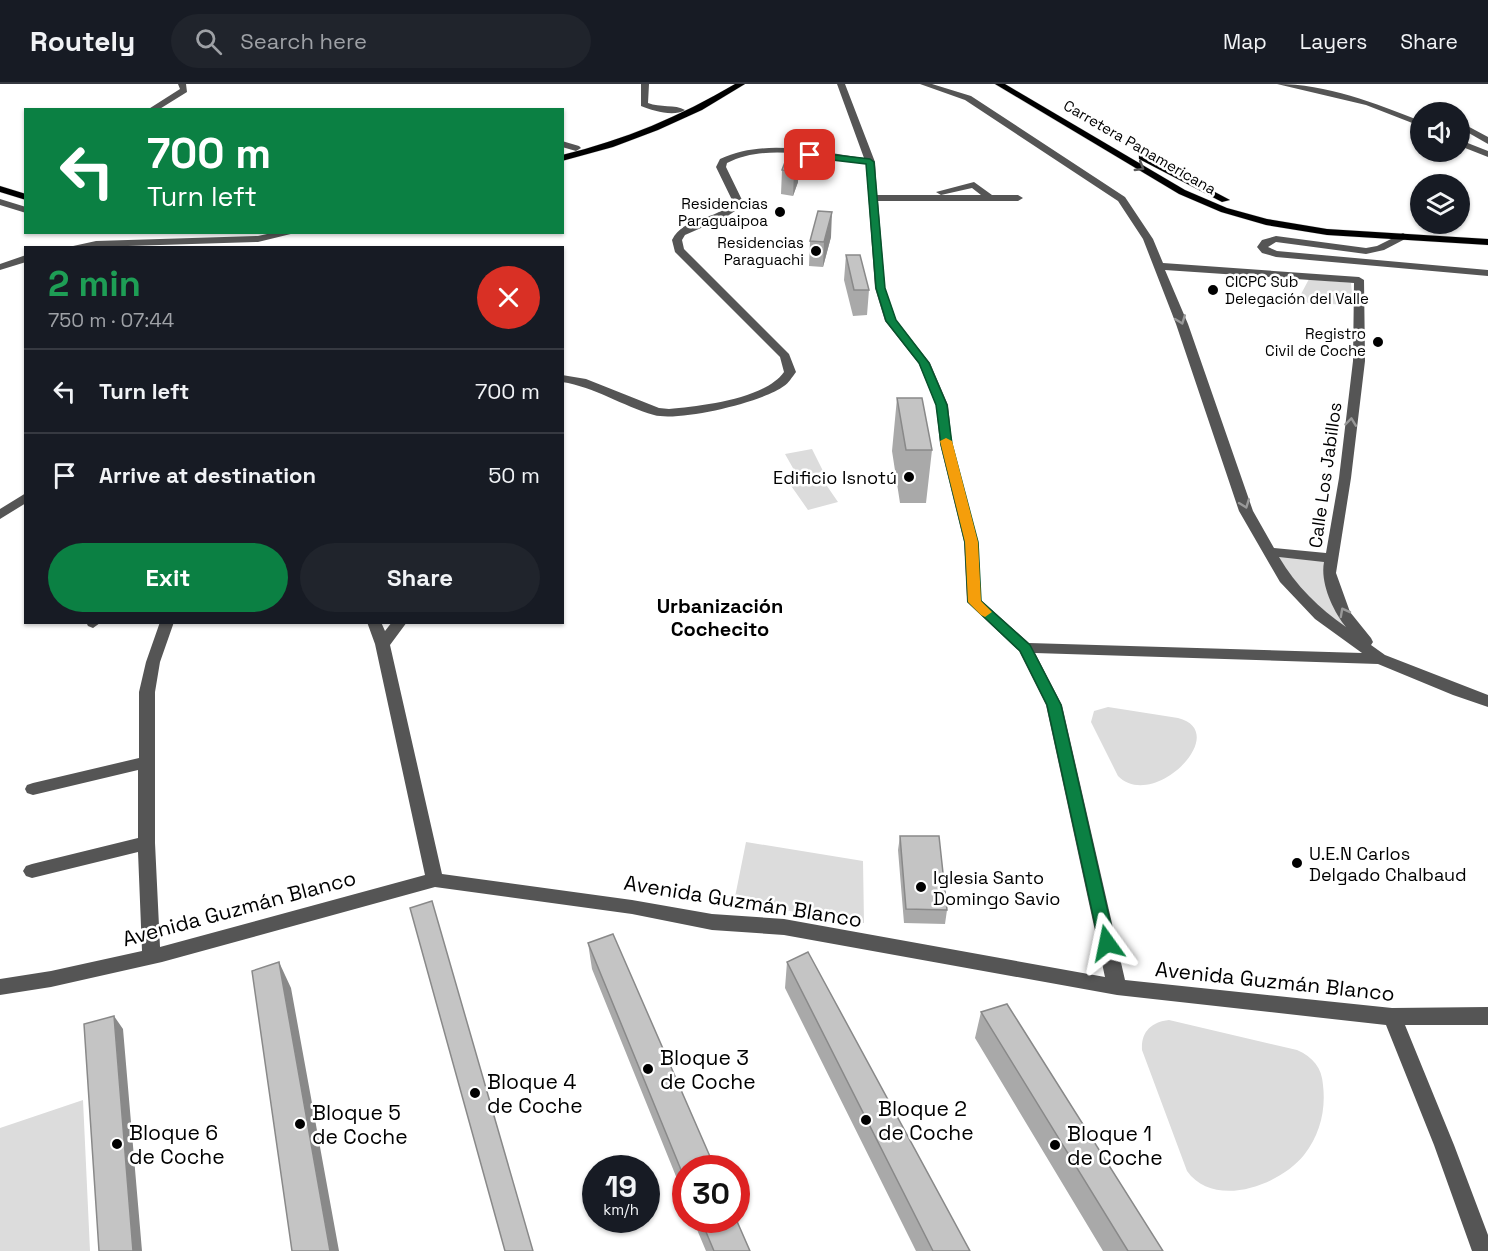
<!DOCTYPE html>
<html lang="en">
<head>
<meta charset="utf-8">
<style>
	:root { --surface:#171b24; --page:#20242c; --text:#f1f3f6; --muted:#9ea1a6; --line:#363941; --accent:#0b8043 }
	body { margin:0; font-family:"Space Grotesk",sans-serif; background:var(--page); color:var(--text); height:100vh; display:flex; flex-direction:column; font-size:22px; white-space:nowrap }
	* { box-sizing:border-box; margin:0 }
	p { font-size:20px; color:var(--muted) }
	.icon { flex:none; width:33px; height:33px; fill:none; stroke:currentColor; stroke-width:2; stroke-linecap:round; stroke-linejoin:round }
	.map { position:relative; flex:1; overflow:hidden }
	.panel { position:absolute; left:24px; top:162px; width:540px; height:378px; display:flex; flex-direction:column; background:var(--surface); border-radius:0px; box-shadow:0 2px 4px #0004 }
	.panel>* { flex:none }
	.banner { position:absolute; left:24px; top:24px; width:540px; height:126px; border-radius:0px; box-shadow:0 2px 4px #0004; background:#0b8043; color:#fff; overflow:hidden }
	.buttons { position:absolute; left:1410px; top:18px; display:grid; gap:12px }
	.buttons a { display:grid; place-items:center; width:60px; height:60px; border-radius:50%; background:var(--surface); box-shadow:0 2px 4px #0004; font-size:30px }
	.speed { position:absolute; left:582px; top:1071px; display:flex; gap:12px; font-size:30px; font-weight:700; text-align:center }
	.speed>* { display:grid; place-content:center; width:78px; height:78px; border-radius:50%; background:var(--surface); box-shadow:0 2px 4px #0004; line-height:1 }
	.speed small { font-size:15px; font-weight:400 }
	.speed .limit { border:9px solid #d22; background:#fff; color:#111 }
	.pin { position:absolute; display:grid; place-items:center; width:51px; height:51px; color:#fff; margin:-26px; border-radius:12px; box-shadow:0 3px 9px #0006 }
	.me { position:absolute; width:66px; margin:-33px; rotate:348deg; stroke-linejoin:round; filter:drop-shadow(0 0 4px #0008) }
	.turn { display:flex; align-items:center; gap:21px; height:126px; padding:0 24px; font-size:27px }
	.turn .icon { width:78px; height:78px; stroke-width:2.5 }
	.turn b { display:block; font-size:42px; line-height:51px }
	.round { display:grid; place-items:center; flex:none; width:63px; height:63px; border-radius:32px; background:var(--page) }
	.summary { display:flex; align-items:center; justify-content:space-between; height:102px; padding:0 24px }
	h1 { font-size:36px; font-weight:700; line-height:45px; color:#1e9e55 }
	.action { display:flex; gap:12px; margin-top:auto; padding:12px 24px }
	.action a { flex:1; height:69px; border-radius:36px; background:var(--accent); color:#fff; font-size:24px; font-weight:700; line-height:69px; text-align:center }
	.action a+a { background:var(--page); color:var(--text) }
	ul { padding:0; list-style:none }
	li { display:flex; align-items:center; gap:18px; height:84px; padding:0 24px; border-top:2px solid var(--line) }
	li div { flex:1 }
	li b { display:block; font-size:22px }
	li em { font-style:normal }
	header { display:flex; align-items:center; gap:36px; box-sizing:border-box; height:84px; padding:0 30px; background:var(--surface); border-bottom:2px solid var(--line) }
	header strong { font-size:28px }
	nav { display:flex; gap:33px; margin-inline-start:auto; font-size:21px }
	.search { width:420px; height:54px; background:var(--page); display:flex; align-items:center; gap:15px; box-sizing:border-box; padding:0 21px; border-radius:33px; color:var(--muted); font-size:22px }
	.map>svg:first-child { display:block }
	.green { fill:#dcdcdc }
	.lines { fill:none; stroke-linecap:round; stroke-linejoin:round }
	.major-casing { stroke:#dbdbdb; stroke-width:1 }
	.minor { fill:#555; fill-rule:evenodd }
	.major { fill:#000; fill-rule:evenodd }
	.wall { fill:#a9a9a9 }
	.shaded-wall { fill:#898989 }
	.building { fill:#c4c4c4; stroke:#898989; stroke-width:1.5 }
	.oneway { stroke:#595959 }
	.oneway2 { stroke:#999 }
	.route { fill:#0b8043; stroke:#07532c; stroke-width:1.5 }
	.slow { fill:#f59e0b }
	.poi-dot { fill:#000; stroke:#fff; stroke-width:2 }
	.labels { text-anchor:middle; dominant-baseline:central; stroke-width:5; stroke-linejoin:round; paint-order:stroke }
	.far-street-label { font-size:15px; fill:#000; stroke:#fff }
	.far-poi-label { font-size:15px; fill:#000; stroke:#fff; text-anchor:end }
	.street-label { font-size:18px; fill:#000; stroke:#fff }
	.poi-label { font-size:18px; fill:#000; stroke:#fff; text-anchor:start }
	.neighbourhood-label { font-size:20px; font-weight:bold; fill:#000; stroke:#fff }
	.near-street-label { font-size:21px; fill:#000; stroke:#fff }
	.near-poi-label { font-size:21px; fill:#000; stroke:#fff; text-anchor:start }
</style>
</head>
<body>
<header>
<strong>Routely</strong>
<div class="search"><svg class="icon" aria-label="search" viewBox="0 0 24 24"><circle cx="10" cy="10" r="6"/><path d="M15 15l6 6"/></svg>Search here</div>
<nav><a>Map</a><a>Layers</a><a>Share</a></nav>
</header>
<div class="map">
<svg width="1488" height="1167" viewBox="0 0 1488 1167">
	<rect width="100%" height="100%" fill="#fff"/>
	<path class="green" d="M 1309,195 L 1351,199 L 1353,221 L 1308,219 L 1300,212 Z
		M 812,365 L 823,387 L 818,389 L 838,418 L 808,426 L 787,396 L 798,393 L 785,370 Z
		M 1274,470 L 1328,475 L 1325,489 L 1374,569 L 1322,532 Z
		M 1108,623 L 1178,634 C 1233,648 1153,728 1118,692 L 1091,638 L 1094,627 Z
		M 746,758 L 863,777 L 864,839 L 734,818 Z
		M 1169,936 L 1297,966 C 1313,973 1322,984 1323,1001 C 1326,1026 1320,1051 1304,1071 C 1279,1102 1214,1125 1187,1087 L 1142,966 C 1141,948 1151,938 1169,936 Z
		M 83,1016 L 90,1167 L 0,1167 L 0,1044 Z"/>
	<g class="lines">
		<defs>
			<path id="major" d="M 735,0 L 745,0 L 702,26 L 658,46 L 613,63 L 562,77 L 562,71 C 624,56 681,32 735,0 Z
				M 995,0 L 1005,0 L 1185,106 L 1227,124 L 1267,135 L 1327,145 L 1488,155 L 1488,161 L 1327,151 L 1266,141 L 1221,128 L 1179,110 Z
				M 1139,71 L 1145,71 L 1230,116 L 1222,118 L 1139,75 Z
				M 0,102 L 26,110 L 26,116 L 0,108 Z"/>
		</defs>
		<use href="#major" class="major-casing"/>
		<path class="minor" d="M 178,0 L 186,0 L 187,8 L 158,26 L 147,26 L 180,5 Z
			M 641,0 L 649,0 L 648,19 C 660,24 675,20 685,26 C 674,33 653,27 641,22 Z
			M 837,0 L 845,0 L 875,78 L 877,111 L 981,111 L 972,104 L 941,111 L 936,108 L 974,98 L 992,111 L 1018,111 L 1023,114 L 1018,117 L 878,117 L 885,204 L 896,236 L 930,279 L 948,321 L 952,360 L 978,458 L 981,516 L 1029,559 L 1362,569 L 1315,535 L 1280,498 L 1239,427 L 1176,240 L 1143,155 L 1118,117 L 965,16 L 920,0 L 932,0 L 971,12 L 1125,113 L 1153,155 L 1163,179 L 1359,193 L 1364,196 L 1365,277 L 1351,394 L 1336,489 L 1350,528 L 1371,554 L 1373,558 L 1371,561 L 1385,571 L 1488,611 L 1488,623 L 1453,611 L 1378,580 L 1035,569 L 1062,621 L 1125,896 L 1392,924 L 1488,923 L 1488,941 L 1405,941 L 1454,1061 L 1488,1151 L 1488,1167 L 1472,1167 L 1434,1061 L 1386,941 L 1117,911 L 784,851 L 712,846 L 632,830 L 435,803 L 162,878 L 51,903 L 0,911 L 0,895 L 51,887 L 142,867 L 138,768 L 32,794 L 26,792 L 23,787 L 26,782 L 32,780 L 138,754 L 138,686 L 33,711 L 27,709 L 25,705 L 27,701 L 33,699 L 139,674 L 139,608 L 146,578 L 160,538 L 174,538 L 160,578 L 155,608 L 155,759 L 160,863 L 425,791 L 375,560 L 367,538 L 381,538 L 385,547 L 392,538 L 407,538 L 390,561 L 442,790 L 632,816 L 712,830 L 784,835 L 1105,893 L 1046,621 L 1019,567 L 967,518 L 964,458 L 940,360 L 936,321 L 919,280 L 885,237 L 875,204 L 866,80 C 822,74 769,58 727,79 L 726,83 L 743,118 L 735,127 L 726,133 L 685,151 L 682,156 L 684,165 L 789,270 L 796,288 C 792,293 789,299 784,302 C 763,318 679,338 654,331 C 622,322 595,303 562,298 L 562,291 L 586,295 L 659,324 L 669,325 C 701,322 765,315 784,288 L 780,273 L 675,168 L 672,156 C 684,132 716,137 733,118 L 716,83 L 720,75 C 765,54 817,68 864,74 ZM 1165,186 L 1354,199 L 1353,277 L 1339,394 L 1326,469 L 1274,464 L 1253,427 L 1188,240 ZM 1279,473 L 1324,478 C 1320,499 1333,527 1346,543 C 1319,524 1296,502 1279,473 Z
			M 1277,0 C 1326,0 1376,19 1420,37 L 1420,42 L 1366,21 Z
			M 1460,38 L 1488,53 L 1488,60 L 1460,44 Z
			M 1460,56 L 1488,67 L 1488,73 L 1460,62 Z
			M 562,57 L 579,62 L 581,64 L 576,67 L 562,63 Z
			M 0,115 L 26,123 L 26,129 L 0,121 Z
			M 276,148 L 299,148 L 258,158 L 64,164 L 96,157 L 258,152 Z
			M 1403,149 L 1408,152 L 1407,154 L 1384,166 L 1366,170 L 1276,158 L 1268,163 L 1277,167 L 1488,186 L 1488,192 L 1276,173 L 1262,169 L 1257,163 L 1262,156 L 1276,152 L 1366,164 L 1377,162 Z
			M 26,171 L 26,178 L 0,186 L 0,180 Z
			M 26,409 L 26,419 L 0,435 L 0,425 Z
			M 86,538 L 100,538 L 100,539 L 93,544 L 88,542 Z"/>
		<use href="#major" class="major"/>
	</g>
	<path class="wall" d="M 787,73 L 798,98 L 793,112 L 781,110 L 782,86 Z
		M 831,153 L 823,183 L 809,182 L 810,157 Z
		M 846,171 L 869,206 L 867,231 L 853,232 L 844,196 Z
		M 897,314 L 932,366 L 926,419 L 900,419 L 892,367 Z
		M 900,752 L 947,826 L 945,840 L 904,839 L 898,766 Z
		M 588,859 L 686,1084 L 686,1117 L 592,885 Z
		M 787,878 L 970,1167 L 916,1167 L 785,904 Z
		M 981,928 L 1163,1167 L 1103,1167 L 975,954 Z
		M 693,1136 L 736,1136 L 750,1167 L 706,1167 Z"/>
	<path class="shaded-wall" d="M 799,74 L 798,98 L 793,112 L 794,88 Z
		M 832,128 L 831,153 L 823,183 L 824,158 Z
		M 279,878 L 291,904 L 339,1167 L 330,1167 Z
		M 114,932 L 123,945 L 142,1167 L 133,1167 Z"/>
	<path class="building" d="M 787,73 L 799,74 L 794,88 L 782,86 Z
		M 818,127 L 832,128 L 824,158 L 810,157 Z
		M 846,171 L 860,171 L 869,206 L 854,206 Z
		M 897,314 L 922,314 L 932,366 L 906,366 Z
		M 900,752 L 939,752 L 947,826 L 906,825 Z
		M 432,817 L 533,1167 L 505,1167 L 410,824 Z
		M 613,850 L 715,1084 L 686,1084 L 686,1098 L 588,859 Z
		M 808,868 L 970,1167 L 933,1167 L 787,878 Z
		M 279,878 L 330,1167 L 292,1167 L 252,887 Z
		M 1007,920 L 1163,1167 L 1128,1167 L 981,928 Z
		M 114,932 L 133,1167 L 99,1167 L 84,940 Z
		M 736,1135 L 750,1167 L 714,1167 L 701,1136 Z"/>
	<defs><path id="oneway-chevron" d="M-2-3.5L2.5 0L-2 3.5" fill="none" stroke-width="1.6" stroke-linecap="round" stroke-linejoin="round" transform="scale(1.5)"/></defs>
	<use class="oneway" href="#oneway-chevron" transform="translate(1140 83) rotate(31)"/>
	<g class="oneway2">
		<use href="#oneway-chevron" transform="translate(1181 236) rotate(69)"/>
		<use href="#oneway-chevron" transform="translate(1351 338) rotate(-83)"/>
		<use href="#oneway-chevron" transform="translate(1245 420) rotate(69)"/>
		<use href="#oneway-chevron" transform="translate(1344 528) rotate(-118)"/>
	</g>
	<path class="route" d="M 810,68 L 870,75 L 874,78 L 885,204 L 896,236 L 929,279 L 947,321 L 952,360 L 978,458 L 981,517 L 1030,561 L 1061,621 L 1115,859 L 1113,864 L 1107,866 L 1101,864 L 1099,859 L 1047,621 L 1020,567 L 968,518 L 965,458 L 941,360 L 936,321 L 919,279 L 886,237 L 876,204 L 866,80 L 807,73 L 806,71 Z"/>
	<path class="slow" d="M 946,354 L 952,357 L 978,458 L 981,517 L 992,528 L 985,533 L 981,531 L 968,518 L 965,458 L 940,357 Z"/>
	<g class="poi-dot">
		<circle cx="780" cy="128" r="6"/>
		<circle cx="816" cy="167" r="6"/>
		<circle cx="1213" cy="206" r="6"/>
		<circle cx="1378" cy="258" r="6"/>
		<circle cx="909" cy="393" r="6"/>
		<circle cx="1297" cy="779" r="6"/>
		<circle cx="921" cy="803" r="6"/>
		<circle cx="648" cy="985" r="6"/>
		<circle cx="475" cy="1009" r="6"/>
		<circle cx="866" cy="1036" r="6"/>
		<circle cx="300" cy="1040" r="6"/>
		<circle cx="117" cy="1060" r="6"/>
		<circle cx="1055" cy="1061" r="6"/>
	</g>
	<g class="labels">
		<g class="far-street-label">
			<text transform="translate(1140 63) rotate(30)">Carretera Panamericana</text>
		</g>
		<g class="far-poi-label">
			<text x="768" y="119">Residencias<tspan x="768" dy="17">Paraguaipoa</tspan></text>
			<text x="804" y="158">Residencias<tspan x="804" dy="17">Paraguachi</tspan></text>
			<text x="1225" y="197" text-anchor="start">CICPC Sub<tspan x="1225" dy="17">Delegación del Valle</tspan></text>
			<text x="1366" y="249">Registro<tspan x="1366" dy="17">Civil de Coche</tspan></text>
		</g>
		<g class="street-label">
			<text transform="translate(1325 391) rotate(-82)">Calle Los Jabillos</text>
		</g>
		<g class="poi-label">
			<text x="897" y="393" text-anchor="end">Edificio Isnotú</text>
			<text x="1309" y="769">U.E.N Carlos<tspan x="1309" dy="21">Delgado Chalbaud</tspan></text>
			<text x="933" y="793">Iglesia Santo<tspan x="933" dy="21">Domingo Savio</tspan></text>
		</g>
		<g class="neighbourhood-label">
			<text x="720" y="522">Urbanización<tspan x="720" dy="23">Cochecito</tspan></text>
		</g>
		<g class="near-street-label">
			<text transform="translate(743 817) rotate(9)">Avenida Guzmán Blanco</text>
			<text transform="translate(239 824) rotate(-15)">Avenida Guzmán Blanco</text>
			<text transform="translate(1275 897) rotate(6)">Avenida Guzmán Blanco</text>
		</g>
		<g class="near-poi-label">
			<text x="660" y="973">Bloque 3<tspan x="660" dy="24">de Coche</tspan></text>
			<text x="487" y="997">Bloque 4<tspan x="487" dy="24">de Coche</tspan></text>
			<text x="878" y="1024">Bloque 2<tspan x="878" dy="24">de Coche</tspan></text>
			<text x="312" y="1028">Bloque 5<tspan x="312" dy="24">de Coche</tspan></text>
			<text x="129" y="1048">Bloque 6<tspan x="129" dy="24">de Coche</tspan></text>
			<text x="1067" y="1049">Bloque 1<tspan x="1067" dy="24">de Coche</tspan></text>
		</g>
	</g>
</svg>
<div class="buttons">
<a><svg class="icon" aria-label="sound" viewBox="0 0 24 24"><path d="M4 9h4l5-4v14l-5-4H4zM17 9q2 3 0 6"/></svg></a>
<a><svg class="icon" aria-label="layers" viewBox="0 0 24 24"><path d="M12 4l9 5-9 5-9-5zM3 14l9 5 9-5"/></svg></a>
</div>
<div class="speed"><div>19<small>km/h</small></div><div class="limit">30</div></div>
<div class="pin" style="left:810px;top:71px;background:#d93025"><svg class="icon" aria-label="arrive" viewBox="0 0 24 24"><path d="M6 21V4h12l-3 4 3 4H6"/></svg></div>
<svg class="me" style="left:1107px;top:859px" viewBox="-20 -20 40 40"><path d="M0-17L14 15 0 8-14 15z" fill="#0b8043" stroke="#fff" stroke-width="4"/></svg>
<div class="banner">
<div class="turn"><svg class="icon" aria-label="left" viewBox="0 0 24 24"><path d="M17 20v-9H6M10 6l-5 5 5 5"/></svg><div><b>700 m</b>Turn left</div></div>
</div>
<section class="panel">
<div class="summary"><div><h1>2 min</h1><p>750 m · 07:44</p></div><a class="round" style="background:#d93025;color:#fff"><svg class="icon" aria-label="close" viewBox="0 0 24 24"><path d="M6 6l12 12M18 6L6 18"/></svg></a></div>
<ul>
<li><svg class="icon" aria-label="left" viewBox="0 0 24 24"><path d="M17 20v-9H6M10 6l-5 5 5 5"/></svg><div><b>Turn left</b></div><em>700 m</em></li>
<li><svg class="icon" aria-label="arrive" viewBox="0 0 24 24"><path d="M6 21V4h12l-3 4 3 4H6"/></svg><div><b>Arrive at destination</b></div><em>50 m</em></li>
</ul>
<div class="action"><a>Exit</a><a>Share</a></div>
</section>
</div>
</body>
</html>
